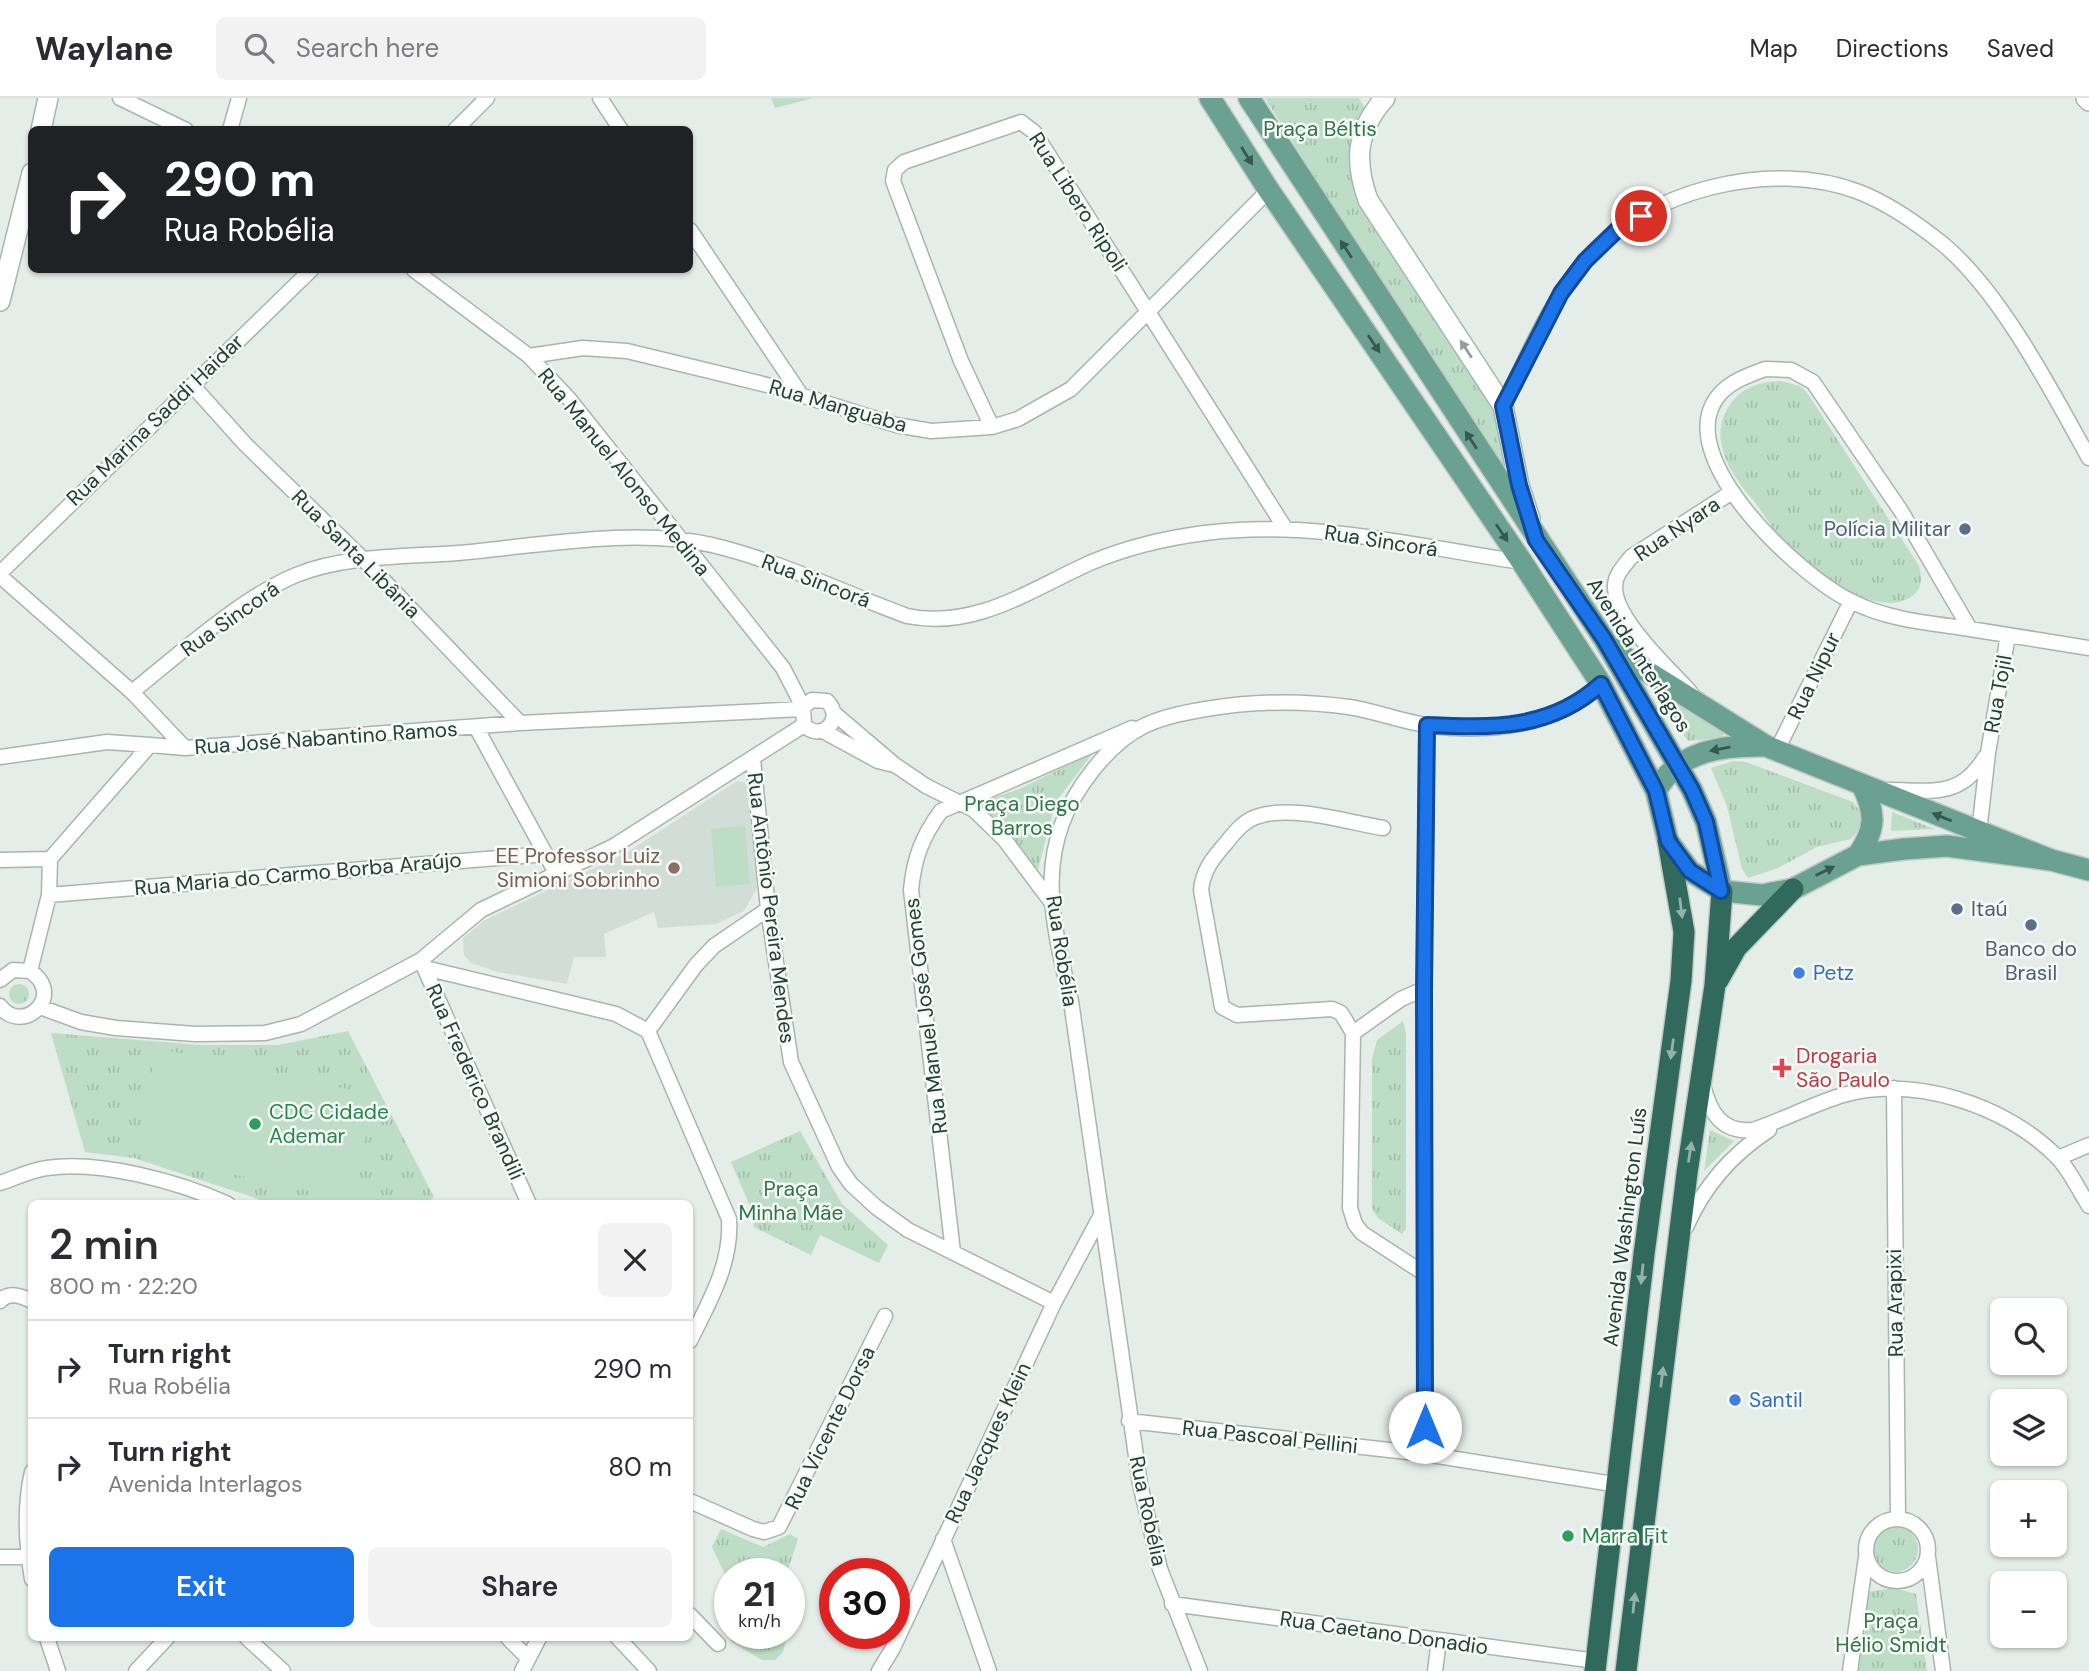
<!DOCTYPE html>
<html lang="en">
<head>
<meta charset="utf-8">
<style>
	:root { --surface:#fff; --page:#f2f2f3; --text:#2b2b33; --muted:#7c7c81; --line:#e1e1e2; --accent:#1a73e8 }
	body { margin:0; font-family:"DM Sans",sans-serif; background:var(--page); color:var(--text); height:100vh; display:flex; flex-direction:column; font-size:26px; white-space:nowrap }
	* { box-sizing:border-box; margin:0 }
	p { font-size:23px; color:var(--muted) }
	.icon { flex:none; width:38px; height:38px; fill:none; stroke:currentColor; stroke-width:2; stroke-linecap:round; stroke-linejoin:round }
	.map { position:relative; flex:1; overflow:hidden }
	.panel { position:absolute; left:28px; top:1102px; width:665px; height:441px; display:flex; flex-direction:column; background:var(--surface); border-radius:10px; box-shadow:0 2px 5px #0004 }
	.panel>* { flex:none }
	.top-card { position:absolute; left:28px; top:28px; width:665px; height:147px; border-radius:10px; box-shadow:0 2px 5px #0004; background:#202124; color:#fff; overflow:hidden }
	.buttons { position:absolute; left:1990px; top:1200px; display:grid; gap:14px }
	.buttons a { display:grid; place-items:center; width:77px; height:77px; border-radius:10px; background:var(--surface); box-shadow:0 2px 5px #0004; font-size:35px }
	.speed { position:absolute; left:714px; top:1460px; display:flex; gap:14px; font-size:35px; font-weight:700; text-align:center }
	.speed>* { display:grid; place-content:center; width:91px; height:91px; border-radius:50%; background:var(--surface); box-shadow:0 2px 5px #0004; line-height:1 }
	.speed small { font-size:18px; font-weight:400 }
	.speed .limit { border:10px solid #d22; background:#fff; color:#111 }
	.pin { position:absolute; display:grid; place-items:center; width:60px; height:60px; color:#fff; margin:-30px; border:4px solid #fff; border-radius:50%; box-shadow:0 2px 7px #0007 }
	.me { position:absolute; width:77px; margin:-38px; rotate:0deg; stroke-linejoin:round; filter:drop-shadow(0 0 5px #0008) }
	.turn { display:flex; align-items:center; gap:24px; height:147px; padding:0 21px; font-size:32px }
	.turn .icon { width:91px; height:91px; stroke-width:2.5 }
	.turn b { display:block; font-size:49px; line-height:60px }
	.round { display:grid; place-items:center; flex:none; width:74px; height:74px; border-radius:10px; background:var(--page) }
	.headline { display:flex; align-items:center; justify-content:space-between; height:119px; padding:0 21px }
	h1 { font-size:42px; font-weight:600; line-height:52px }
	.primary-button { display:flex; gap:14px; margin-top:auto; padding:14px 21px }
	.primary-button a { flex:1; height:80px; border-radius:10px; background:var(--accent); color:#fff; font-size:28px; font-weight:600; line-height:80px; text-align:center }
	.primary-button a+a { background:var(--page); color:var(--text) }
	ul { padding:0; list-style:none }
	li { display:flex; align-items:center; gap:21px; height:98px; padding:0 21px; border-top:2px solid var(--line) }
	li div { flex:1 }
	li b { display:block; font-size:26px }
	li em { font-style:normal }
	header { display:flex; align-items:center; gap:42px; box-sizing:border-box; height:98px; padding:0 35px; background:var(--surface); border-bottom:2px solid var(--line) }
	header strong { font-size:33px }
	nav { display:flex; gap:38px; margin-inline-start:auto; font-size:24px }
	.search { width:490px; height:63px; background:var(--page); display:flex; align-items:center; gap:18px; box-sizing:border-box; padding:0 24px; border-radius:10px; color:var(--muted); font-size:26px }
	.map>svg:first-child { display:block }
	.built { fill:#d3ddd8 }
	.grass { fill:url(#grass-tufts) }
	.garden { fill:#beddc6 }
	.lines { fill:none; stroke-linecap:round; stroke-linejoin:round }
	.street-casing { stroke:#a7b5b0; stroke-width:17 }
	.secondary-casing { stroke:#a3b9b0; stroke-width:22 }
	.primary-casing { stroke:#c2c9c7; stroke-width:24 }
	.highway-casing { stroke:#c2c9c7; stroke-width:24 }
	.street { stroke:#fff; stroke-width:14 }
	.secondary { stroke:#fff; stroke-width:19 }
	.primary { stroke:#6ba191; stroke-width:21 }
	.highway { stroke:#316a5c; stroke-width:21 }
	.oneway { fill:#36584e }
	.oneway2 { fill:#929f9b }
	.oneway3 { fill:#93b2aa }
	.route-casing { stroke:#114b97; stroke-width:18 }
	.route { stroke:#1a73e8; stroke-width:12 }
	.service-dot { fill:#5c6f8a; stroke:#f5faf7; stroke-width:2.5 }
	.education-dot { fill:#8d6e63; stroke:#f5faf7; stroke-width:2.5 }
	.shop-dot { fill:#3f7fe0; stroke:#f5faf7; stroke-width:2.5 }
	.health-dot { fill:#e0444e; stroke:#f5faf7; stroke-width:2.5 }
	.leisure-dot { fill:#2e9e5b; stroke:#f5faf7; stroke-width:2.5 }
	.labels { text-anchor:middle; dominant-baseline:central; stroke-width:5; stroke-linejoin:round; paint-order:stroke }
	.park-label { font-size:21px; fill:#307447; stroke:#f5faf7 }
	.street-label { font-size:21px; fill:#243f37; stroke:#f5faf7 }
	.service-label { font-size:21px; fill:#4e5e75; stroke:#f5faf7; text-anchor:end }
	.education-label { font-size:21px; fill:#785e54; stroke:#f5faf7; text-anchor:end }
	.shop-label { font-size:21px; fill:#366cbe; stroke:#f5faf7; text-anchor:start }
	.health-label { font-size:21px; fill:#be3a42; stroke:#f5faf7; text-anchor:start }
	.leisure-label { font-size:21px; fill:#27864d; stroke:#f5faf7; text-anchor:start }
</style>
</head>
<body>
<header>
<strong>Waylane</strong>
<div class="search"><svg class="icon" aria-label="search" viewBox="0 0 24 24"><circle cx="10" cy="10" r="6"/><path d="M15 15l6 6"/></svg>Search here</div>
<nav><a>Map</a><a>Directions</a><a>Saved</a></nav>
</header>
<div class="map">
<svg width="2089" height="1573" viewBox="0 0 2089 1573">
	<defs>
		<pattern id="grass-tufts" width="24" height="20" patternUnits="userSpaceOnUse" patternTransform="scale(1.75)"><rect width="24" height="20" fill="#beddc6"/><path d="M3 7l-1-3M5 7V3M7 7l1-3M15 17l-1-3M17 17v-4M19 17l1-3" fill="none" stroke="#a3bfab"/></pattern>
	</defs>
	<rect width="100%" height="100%" fill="#e5ede9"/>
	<path class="built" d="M 737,683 L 746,685 L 751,700 L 757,790 L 744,813 L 716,826 L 658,830 L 654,814 L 604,836 L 606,859 L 574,859 L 567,886 L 498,874 L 471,865 L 464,857 L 463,840 L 485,822 L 626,755 Z"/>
	<path class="grass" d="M 771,0 L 813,0 L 775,10 Z
		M 1265,0 L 1359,0 L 1366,12 L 1350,40 L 1356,98 L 1497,310 L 1520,407 Z
		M 1781,283 L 1800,288 L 1808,296 L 1919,468 C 1923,484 1922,495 1905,502 C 1868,518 1801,464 1778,437 C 1769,426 1762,413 1753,402 C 1732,378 1709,344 1727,311 C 1739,291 1758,283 1781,283 Z
		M 1655,594 L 1661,594 L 1724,633 L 1723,640 L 1688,643 Z
		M 1093,655 L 1055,705 L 1038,772 L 972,706 L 1017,692 Z
		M 1734,663 L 1746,664 L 1853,704 L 1862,716 L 1858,733 L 1851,741 L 1817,749 L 1778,770 L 1748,780 L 1742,771 L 1727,708 L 1711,670 Z
		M 1892,714 L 1935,731 L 1891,733 Z
		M9 896a10 10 0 1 1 20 0a10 10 0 1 1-20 0Z
		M 1403,923 L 1406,936 L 1406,1131 L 1402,1136 L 1378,1120 L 1372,1110 L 1372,961 L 1377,942 Z
		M 348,933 L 434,1099 L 426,1106 L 273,1106 L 134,1060 L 85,1054 L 51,935 L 201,947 L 278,947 Z
		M 1710,1032 L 1734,1043 L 1704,1073 Z
		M 800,1033 L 842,1106 L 888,1147 L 879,1165 L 820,1137 L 811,1157 L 754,1129 L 752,1113 L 731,1064 Z
		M1872 1451a23 23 0 1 1 46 0a23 23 0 1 1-46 0Z
		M 721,1431 L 763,1449 L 790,1436 L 798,1441 L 787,1475 L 730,1475 L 730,1487 L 712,1449 Z
		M 1894,1490 L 1916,1496 L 1927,1573 L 1857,1573 L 1866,1494 Z
		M 737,1535 L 788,1535 L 783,1554 L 775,1562 L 762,1562 L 730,1543 Z"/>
	<path class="garden" d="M 745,727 L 750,786 L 716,789 L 711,731 Z
		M 157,950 L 375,997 L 352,1102 L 134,1055 Z"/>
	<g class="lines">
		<defs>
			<path id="street" d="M 120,0 L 186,32
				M 600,0 L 621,32
				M 230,32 L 239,0
				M 455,32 L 487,0
				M 690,132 L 801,297
				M 414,172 L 529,258 L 570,302 L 783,570 L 803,609 L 804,627 C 822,645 845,621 827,603 L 812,602 L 803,609
				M 529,258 L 583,250 L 627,253 L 775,289 L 896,327 L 931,333 L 992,329 L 1018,321 L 1071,291 L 1269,92
				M 1765,271 L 1791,272 L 1813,284 L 1901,413 L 1970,531 C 1930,525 1887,522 1851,503 C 1801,479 1668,358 1719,297 C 1731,283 1749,277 1765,271 Z
				M 192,287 L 245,346 L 365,463 L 520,625
				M 1503,308 C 1527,259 1548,208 1583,165 C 1644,92 1771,60 1859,94 C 1890,106 1918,126 1944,147 C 2002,196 2052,294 2089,360
				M 992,329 L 961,263 L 893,83 L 895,72 L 904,64 L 1021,24 L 1034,34 L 1285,430
				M 0,475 L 311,172
				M 0,478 L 132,594 L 185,650
				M 1970,531 L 2089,550
				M 132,594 C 179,556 241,500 296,477 C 345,457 406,459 458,455 C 537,448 634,429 712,447 C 779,463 842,494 907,518 C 976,532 1031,491 1092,464 C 1128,449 1166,440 1205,435 C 1312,421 1417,449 1522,464
				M 1691,595 C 1669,570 1614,521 1615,488 C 1615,477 1624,468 1631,459 L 1732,394
				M 835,616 L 895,667 L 926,688 L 974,712 L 1004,741 L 1052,805
				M 476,629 L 557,777
				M 823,633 L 878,663 L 894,667
				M 1777,652 L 1851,503
				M 0,659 L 107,644 L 150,647
				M 753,661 L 768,811 L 791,964 L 839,1069 L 851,1086 L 876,1109 L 908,1132 L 1054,1205
				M 1883,692 C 1928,691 1959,703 1985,659
				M 1979,734 L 1988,655 L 2008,537
				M 0,762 L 50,761
				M 49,797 L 546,756
				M 423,867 L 529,1106
				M 425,870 L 616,916 L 648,933 L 729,1121 C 732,1166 709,1204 690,1243
				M 30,873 L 49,797 L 50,761 L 150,647 L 185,650 L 520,625 L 802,611
				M 0,882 L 13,872 L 30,873 C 67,898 22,938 0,908
				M 1424,891 L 1401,901 L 1353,935 L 1350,1110 L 1355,1126 L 1362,1135 L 1425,1176
				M 40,909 L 81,924 L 116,930 L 195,936 L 265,935 L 301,926 L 421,862 L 481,812 L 614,748 L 804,627
				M 648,933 L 696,867 L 714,848 L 768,811
				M 1353,935 L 1341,915 L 1332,911 L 1237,917 L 1222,909 L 1201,792 C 1203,772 1213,760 1226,745 C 1235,734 1244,722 1259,718 C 1293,707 1347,724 1383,730
				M 1703,987 C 1710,1015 1722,1035 1753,1032 C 1783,1022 1813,1006 1843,997 C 1914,977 2006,1007 2057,1059 C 2070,1072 2079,1093 2089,1108
				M 1894,990 L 1898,1420
				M 2058,1060 L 2089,1047
				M 0,1085 C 15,1080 31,1072 47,1070 C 100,1062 180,1084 228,1106
				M 1686,1129 C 1704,1088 1732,1056 1769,1032
				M 953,1154 L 911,792 C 914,760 922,739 941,713 L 1132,630
				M 0,1203 C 9,1193 21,1198 32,1203
				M 1129,1323 L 1425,1356 L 1619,1387
				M 1425,1356 L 1424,891 L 1427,627
				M 32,1374 C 24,1409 26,1446 32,1481
				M 690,1403 L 753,1431 L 764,1434 L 779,1429 L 885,1218
				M1866 1452a31 31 0 1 1 62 0a31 31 0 1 1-62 0Z
				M 943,1441 L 989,1573
				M 0,1459 L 28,1459
				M 1928,1459 L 1943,1573
				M 1172,1506 L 1596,1563
				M 690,1517 L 718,1546
				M 47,1540 L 58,1573
				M 247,1540 L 283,1573
				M 508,1540 L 528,1560
				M 618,1540 L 649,1573
				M 136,1573 L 167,1540
				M 522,1573 L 539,1540
				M 879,1573 L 893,1550 L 1054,1205 L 1100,1119
				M 1200,1573 L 1160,1471 L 1140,1386 L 1071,903 C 1050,816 1033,747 1093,672 C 1127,629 1155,619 1206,611 C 1254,603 1300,602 1349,609 C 1375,613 1400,623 1426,627 C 1488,636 1554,629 1601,586
				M 1435,1573 L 1439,1542
				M 1850,1573 L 1866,1459"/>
			<path id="secondary" d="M 1385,0 C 1356,32 1354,63 1368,102 L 1503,308 L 1519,387 L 1530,421
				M 2086,0 L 2089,3
				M 41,32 L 48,0
				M 0,203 L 32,75"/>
			<path id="primary" d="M 1210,0 L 1268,91 L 1522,464 L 1601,586 L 1656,693 L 1668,743 L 1690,773 L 1722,793 L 1762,797 L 1793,791 L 1858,757 L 1904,751 L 1947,748 L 2051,762
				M 1249,0 L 1604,541 L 1692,692 L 1706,724 L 1722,793
				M 1615,551 L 1630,563 L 1766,648
				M 1656,693 C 1679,652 1723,647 1766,648 L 2051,762 L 2089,772
				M 1858,757 C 1876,731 1876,715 1862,687"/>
			<path id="highway" d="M 1718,882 L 1736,850 L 1793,791
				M 1595,1573 L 1644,1156 L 1681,883 L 1684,834 L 1668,743
				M 1626,1573 L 1687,1075 L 1715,887 L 1722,793"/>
		</defs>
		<use href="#street" class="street-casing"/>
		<use href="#secondary" class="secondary-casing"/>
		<use href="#primary" class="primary-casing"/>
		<use href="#highway" class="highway-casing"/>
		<use href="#street" class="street"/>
		<use href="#secondary" class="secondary"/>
		<use href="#primary" class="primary"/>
		<use href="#highway" class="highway"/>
	</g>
	<defs><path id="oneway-solid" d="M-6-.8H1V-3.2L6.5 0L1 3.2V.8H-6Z" transform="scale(1.75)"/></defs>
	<g class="oneway">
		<use href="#oneway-solid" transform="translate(1247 58) rotate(58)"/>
		<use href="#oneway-solid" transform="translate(1346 151) rotate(-123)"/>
		<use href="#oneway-solid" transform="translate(1374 246) rotate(56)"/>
		<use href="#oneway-solid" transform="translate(1471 342) rotate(-123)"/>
		<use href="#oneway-solid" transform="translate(1502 435) rotate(56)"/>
		<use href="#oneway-solid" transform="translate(1720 651) rotate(169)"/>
		<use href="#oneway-solid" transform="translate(1942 719) rotate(-158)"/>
		<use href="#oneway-solid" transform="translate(1825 773) rotate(-26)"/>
	</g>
	<use class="oneway2" href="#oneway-solid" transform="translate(1466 251) rotate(-123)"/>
	<g class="oneway3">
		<use href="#oneway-solid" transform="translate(1681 810) rotate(83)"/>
		<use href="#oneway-solid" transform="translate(1672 951) rotate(98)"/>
		<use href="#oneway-solid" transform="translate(1690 1054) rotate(-81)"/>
		<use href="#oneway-solid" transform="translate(1642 1176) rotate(96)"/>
		<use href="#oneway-solid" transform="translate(1662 1279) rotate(-83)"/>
		<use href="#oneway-solid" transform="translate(1634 1505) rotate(-84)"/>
	</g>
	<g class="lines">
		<defs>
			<path id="route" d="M 1425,1329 L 1424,891 L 1427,627 C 1492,630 1550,632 1601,586 L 1656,693 L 1668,743 L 1690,773 L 1721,793 L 1706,724 L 1692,692 L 1604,541 L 1536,442 L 1519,387 L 1503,308 L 1561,195 L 1585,163 L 1617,132 L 1641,118"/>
		</defs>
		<use href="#route" class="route-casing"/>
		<use href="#route" class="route"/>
	</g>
	<g class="service-dot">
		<circle cx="1965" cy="431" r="7"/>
		<circle cx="1957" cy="811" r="7"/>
		<circle cx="2031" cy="827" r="7"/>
	</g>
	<circle class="education-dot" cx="674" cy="770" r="7"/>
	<g class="shop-dot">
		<circle cx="1799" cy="875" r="7"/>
		<circle cx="1735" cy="1302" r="7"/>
	</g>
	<path class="health-dot" d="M1778.5 959.5h7v7h7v7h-7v7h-7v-7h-7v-7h7z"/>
	<g class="leisure-dot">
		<circle cx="255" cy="1026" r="7"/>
		<circle cx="1568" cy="1438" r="7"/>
	</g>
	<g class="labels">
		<g class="park-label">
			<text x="1320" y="31">Praça Béltis</text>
			<text x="1022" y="706">Praça Diego<tspan x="1022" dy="24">Barros</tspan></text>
			<text x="791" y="1091">Praça<tspan x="791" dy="24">Minha Mãe</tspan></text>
			<text x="1891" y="1523">Praça<tspan x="1891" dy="24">Hélio Smidt</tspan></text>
		</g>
		<g class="street-label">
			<text transform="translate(1078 104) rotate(57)">Rua Libero Ripoli</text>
			<text transform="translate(838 308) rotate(16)">Rua Manguaba</text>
			<text transform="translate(155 322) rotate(-44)">Rua Marina Saddi Haidar</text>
			<text transform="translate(624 374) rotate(51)">Rua Manuel Alonso Medina</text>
			<text transform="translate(1677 431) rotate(-34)">Rua Nyara</text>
			<text transform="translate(1381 443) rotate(9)">Rua Sincorá</text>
			<text transform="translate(356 456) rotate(45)">Rua Santa Libânia</text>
			<text transform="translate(816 483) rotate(21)">Rua Sincorá</text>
			<text transform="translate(230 521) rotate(-35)">Rua Sincorá</text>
			<text transform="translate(1639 557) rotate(58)">Avenida Interlagos</text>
			<text transform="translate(1814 578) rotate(-64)">Rua Nipur</text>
			<text transform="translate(1998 596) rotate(-80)">Rua Tojil</text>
			<text transform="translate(326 640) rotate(-4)">Rua José Nabantino Ramos</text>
			<text transform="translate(298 776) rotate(-5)">Rua Maria do Carmo Borba Araújo</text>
			<text transform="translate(771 810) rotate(83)">Rua Antônio Pereira Mendes</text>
			<text transform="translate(1062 853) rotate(81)">Rua Robélia</text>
			<text transform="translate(926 918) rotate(-97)">Rua Manuel José Gomes</text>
			<text transform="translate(475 984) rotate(66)">Rua Frederico Brandili</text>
			<text transform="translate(1625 1129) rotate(-83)">Avenida Washington Luís</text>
			<text transform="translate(1895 1205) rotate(-91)">Rua Arapixi</text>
			<text transform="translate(830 1330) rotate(-64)">Rua Vicente Dorsa</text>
			<text transform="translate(1270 1339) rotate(6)">Rua Pascoal Pellini</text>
			<text transform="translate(988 1345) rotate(-65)">Rua Jacques Klein</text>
			<text transform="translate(1148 1413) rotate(78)">Rua Robélia</text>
			<text transform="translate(1384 1535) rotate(8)">Rua Caetano Donadio</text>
		</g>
		<g class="service-label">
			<text x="1951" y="431">Polícia Militar</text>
			<text x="1971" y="811" text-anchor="start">Itaú</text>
			<text x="2031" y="851" text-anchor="middle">Banco do<tspan x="2031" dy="24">Brasil</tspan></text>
		</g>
		<g class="education-label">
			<text x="660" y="758">EE Professor Luiz<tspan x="660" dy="24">Simioni Sobrinho</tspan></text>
		</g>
		<g class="shop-label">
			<text x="1813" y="875">Petz</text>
			<text x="1749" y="1302">Santil</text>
		</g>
		<g class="health-label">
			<text x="1796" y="958">Drogaria<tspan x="1796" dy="24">São Paulo</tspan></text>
		</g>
		<g class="leisure-label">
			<text x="269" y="1014">CDC Cidade<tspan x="269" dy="24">Ademar</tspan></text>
			<text x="1582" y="1438">Marra Fit</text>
		</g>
	</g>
</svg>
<div class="buttons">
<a><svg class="icon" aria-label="search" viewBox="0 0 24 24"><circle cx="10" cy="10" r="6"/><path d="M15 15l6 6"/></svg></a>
<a><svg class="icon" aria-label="layers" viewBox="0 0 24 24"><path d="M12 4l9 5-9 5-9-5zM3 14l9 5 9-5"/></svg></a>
<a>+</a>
<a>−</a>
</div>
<div class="speed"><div>21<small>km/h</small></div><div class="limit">30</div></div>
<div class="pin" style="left:1641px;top:118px;background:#d93025"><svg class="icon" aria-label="arrive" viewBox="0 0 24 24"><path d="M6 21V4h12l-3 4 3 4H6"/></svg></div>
<svg class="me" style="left:1425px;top:1329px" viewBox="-20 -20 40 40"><circle r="19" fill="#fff"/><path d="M0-13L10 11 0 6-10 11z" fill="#1a73e8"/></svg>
<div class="top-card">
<div class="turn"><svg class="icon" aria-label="right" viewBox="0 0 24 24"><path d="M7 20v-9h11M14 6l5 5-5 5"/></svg><div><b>290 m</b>Rua Robélia</div></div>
</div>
<section class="panel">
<div class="headline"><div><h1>2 min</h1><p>800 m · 22:20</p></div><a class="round"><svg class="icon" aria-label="close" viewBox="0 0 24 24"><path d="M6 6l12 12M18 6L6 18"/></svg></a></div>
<ul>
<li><svg class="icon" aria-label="right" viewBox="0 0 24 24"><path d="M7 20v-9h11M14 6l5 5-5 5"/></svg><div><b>Turn right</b><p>Rua Robélia</p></div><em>290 m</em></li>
<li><svg class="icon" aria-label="right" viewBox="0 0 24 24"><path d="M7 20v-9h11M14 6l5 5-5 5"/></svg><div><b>Turn right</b><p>Avenida Interlagos</p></div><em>80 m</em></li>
</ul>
<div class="primary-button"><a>Exit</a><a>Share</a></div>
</section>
</div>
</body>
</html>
